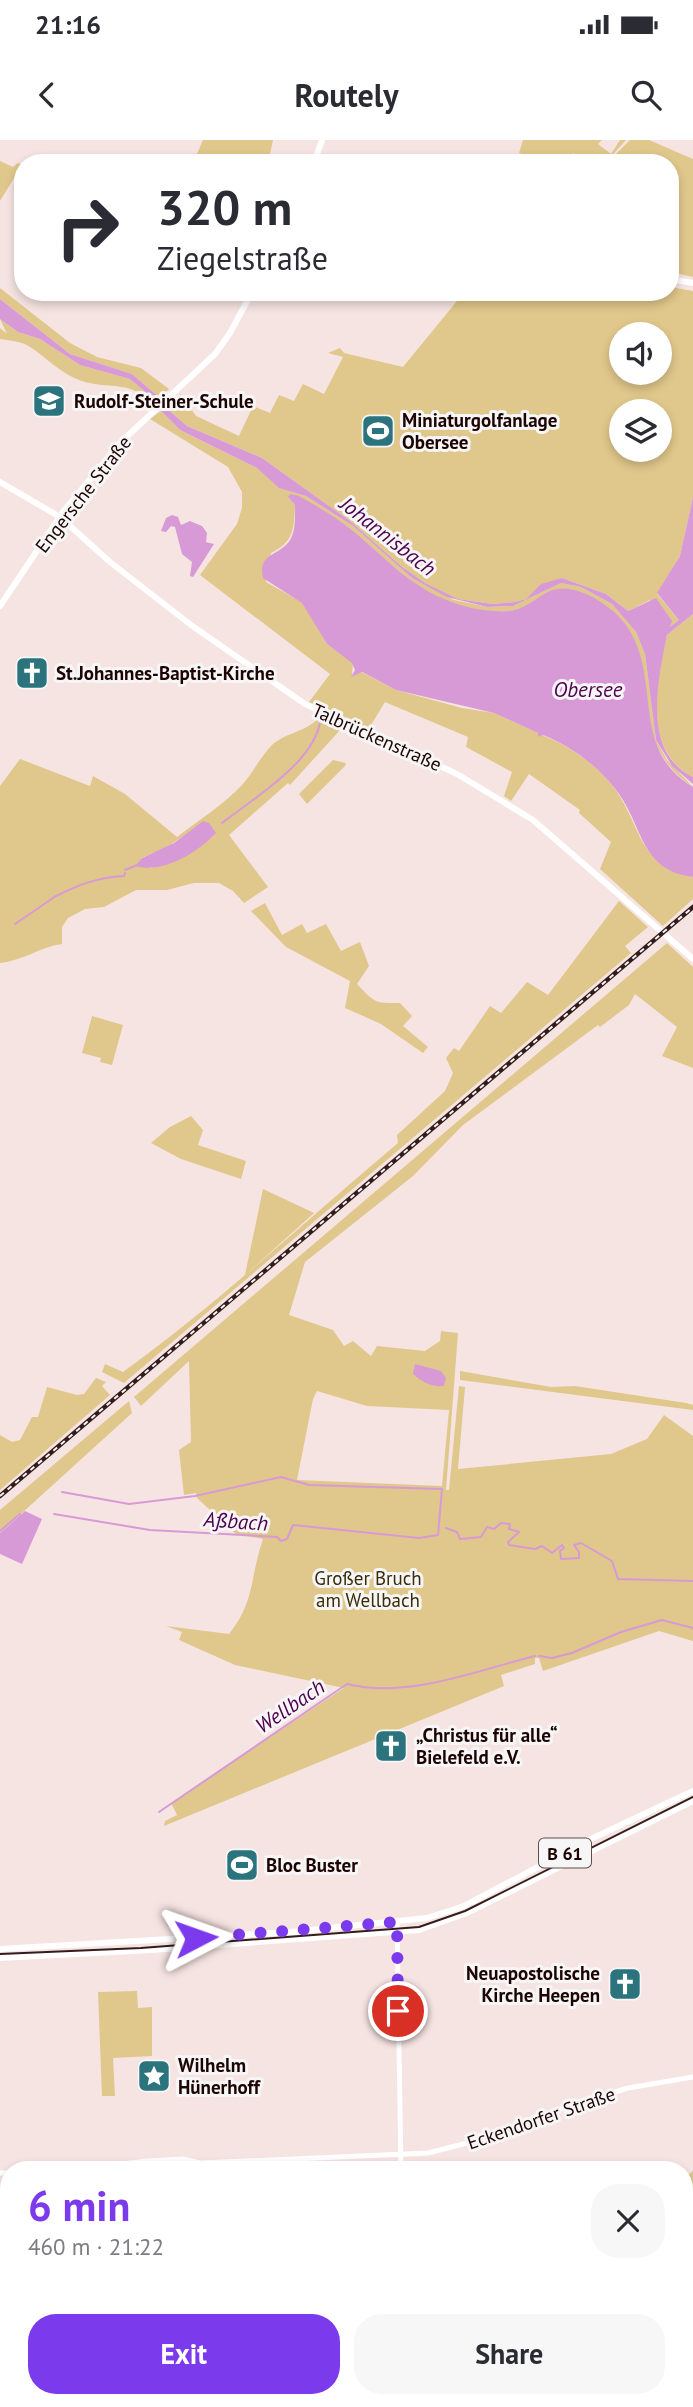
<!DOCTYPE html>
<html lang="en">
<head>
<meta charset="utf-8">
<style>
	:root { --surface:#fff; --page:#f7f7f7; --text:#2b2b33; --muted:#7c7c81; --accent:#7c3aed }
	body { margin:0; font-family:"PT Sans",sans-serif; background:var(--page); color:var(--text); height:100vh; display:flex; flex-direction:column; font-size:26px; white-space:nowrap }
	* { box-sizing:border-box; margin:0 }
	p { font-size:23px; color:var(--muted) }
	.icon { flex:none; width:38px; height:38px; fill:none; stroke:currentColor; stroke-width:2; stroke-linecap:round; stroke-linejoin:round }
	.map { position:relative; flex:1; overflow:hidden }
	.sheet { position:absolute; left:0px; top:2021px; width:693px; height:247px; display:flex; flex-direction:column; background:var(--surface); border-radius:28px 28px 0 0; box-shadow:0 4px 10px #0003 }
	.sheet>* { flex:none }
	.hud { position:absolute; left:14px; top:14px; width:665px; height:147px; border-radius:28px; box-shadow:0 4px 10px #0003; background:#fff; color:var(--text); overflow:hidden }
	.buttons { position:absolute; left:609px; top:182px; display:grid; gap:14px }
	.buttons a { display:grid; place-items:center; width:63px; height:63px; border-radius:50%; background:var(--surface); box-shadow:0 4px 10px #0003; font-size:35px }
	.pin { position:absolute; display:grid; place-items:center; width:60px; height:60px; color:#fff; margin:-30px; border:4px solid #fff; border-radius:50%; box-shadow:0 2px 7px #0007 }
	.me { position:absolute; width:77px; margin:-38px; rotate:86deg; stroke-linejoin:round; filter:drop-shadow(0 0 5px #0008) }
	.turn { display:flex; align-items:center; gap:24px; height:147px; padding:0 28px; font-size:32px }
	.turn .icon { width:91px; height:91px; stroke-width:2.5 }
	.turn b { display:block; font-size:49px; line-height:60px }
	.round { display:grid; place-items:center; flex:none; width:74px; height:74px; border-radius:28px; background:var(--page) }
	.headline { display:flex; align-items:center; justify-content:space-between; height:119px; padding:0 28px }
	h1 { font-size:42px; font-weight:800; line-height:52px; color:var(--accent) }
	.primary-button { display:flex; gap:14px; margin-top:auto; padding:14px 28px }
	.primary-button a { flex:1; height:80px; border-radius:28px; background:var(--accent); color:#fff; font-size:28px; font-weight:800; line-height:80px; text-align:center }
	.primary-button a+a { background:var(--page); color:var(--text) }
	.status { display:flex; justify-content:space-between; align-items:center; height:49px; padding:0 35px; background:var(--surface); direction:ltr }
	.status svg { height:19px; fill:currentColor }
	header { display:flex; justify-content:space-between; align-items:center; height:91px; padding:0 28px; background:var(--surface); font-size:32px; font-weight:800 }
	.map>svg:first-child { display:block }
	.green { fill:#e0c78b; fill-rule:evenodd }
	.water { fill:#d89ad6 }
	.lines { fill:none; stroke-linecap:round; stroke-linejoin:round }
	.stream { stroke:#d89ad6; stroke-width:2 }
	.minor { stroke:#fff; stroke-width:5 }
	.major { stroke:#fff; stroke-width:6 }
	.tram { stroke:#341c1b; stroke-width:2 }
	.rail-casing { stroke:#341c1b; stroke-width:4.5 }
	.rail { stroke:#f6f6f6; stroke-width:2; stroke-dasharray:5; stroke-linecap:butt }
	.route { stroke:#7c3aed; stroke-width:12; stroke-dasharray:0 21.6 }
	.labels { text-anchor:middle; dominant-baseline:central; stroke-width:6; stroke-linejoin:round; paint-order:stroke }
	.shield { fill:#f6f6f6; stroke:#5e4d4c; stroke-width:2 }
	.shield-label { font-size:18px; font-weight:bold; fill:#1d0403 }
	.poi-label { font-size:19px; font-weight:bold; fill:#1d0403; stroke:#f6f6f6; text-anchor:start }
	.street-label { font-size:19px; fill:#1d0403; stroke:#f6f6f6 }
	.park-label { font-size:19px; fill:#3a2c07; stroke:#f6f6f6 }
	.water-label { font-size:21px; font-style:italic; fill:#4f004f; stroke:#f6f6f6 }
</style>
</head>
<body>
<div class="status"><b>21:16</b><svg viewBox="0 0 49 12"><path d="M0 12V9h3v3zM5 12V6h3v6zM10 12V3h3v9zM15 12V0h3v12zM26 1h20v11H26zM47 4h2v5h-2z"/></svg></div>
<header><svg class="icon" aria-label="back" viewBox="0 0 24 24"><path d="M15 5l-7 7 7 7"/></svg>Routely<svg class="icon" aria-label="search" viewBox="0 0 24 24"><circle cx="10" cy="10" r="6"/><path d="M15 15l6 6"/></svg></header>
<div class="map">
<svg width="693" height="2267" viewBox="0 0 693 2267">
	<rect width="100%" height="100%" fill="#f6e4e2"/>
	<path class="green" d="M 203,0 L 273,0 L 268,23 L 193,23 Z
		M 523,0 L 602,0 L 598,4 L 611,14 L 620,0 L 626,0 L 605,23 L 595,23 L 573,13 L 569,23 L 550,23 L 519,13 Z
		M 630,0 L 649,0 L 693,19 L 693,137 L 670,132 L 670,107 L 678,104 L 670,91 L 670,23 L 615,23 L 612,18 Z
		M 0,21 L 13,27 L 18,23 L 22,25 L 0,61 Z
		M 670,147 L 693,151 L 693,357 L 680,416 L 657,454 L 679,480 L 669,488 L 650,460 L 628,471 L 606,454 L 562,438 L 540,446 L 526,459 L 515,462 L 493,464 L 458,459 L 425,443 L 401,426 L 350,381 L 262,318 L 187,286 L 165,267 L 181,254 L 196,276 L 239,296 L 253,266 L 270,273 L 279,255 L 294,261 L 303,244 L 324,254 L 343,217 L 328,213 L 340,208 L 344,213 L 403,227 L 457,161 L 461,152 L 670,152 ZM 621,194 L 660,194 L 660,233 L 621,233 ZM 621,271 L 660,271 L 660,310 L 621,310 Z
		M 0,148 L 70,203 L 97,217 L 141,228 L 169,249 L 160,258 L 132,234 L 70,214 L 0,159 Z
		M 0,179 L 18,192 L 40,199 L 80,225 L 130,239 L 156,261 L 151,265 C 133,239 109,250 82,241 C 57,233 39,209 22,203 C 15,201 7,200 0,199 L 0,188 L 7,194 Z
		M 161,271 L 180,290 L 257,328 L 280,348 L 306,356 L 353,386 L 412,438 L 454,460 L 487,467 L 513,466 L 561,443 L 581,447 L 612,464 L 636,492 L 645,514 L 656,600 L 667,620 L 693,647 C 606,590 693,493 570,449 C 554,454 529,467 515,470 C 429,486 389,409 325,374 C 311,366 305,355 288,357 L 295,365 C 294,389 294,402 271,413 L 266,442 L 303,463 L 327,504 L 353,523 L 352,535 L 361,532 L 396,550 L 462,568 L 494,573 L 538,593 L 538,597 L 542,595 C 567,605 595,623 612,645 C 642,684 637,727 693,737 L 693,759 L 663,786 L 600,729 L 611,702 L 579,673 L 580,670 L 529,634 L 511,661 L 504,656 L 512,632 L 466,607 L 468,597 L 385,562 L 368,590 L 309,562 L 330,534 L 200,435 L 237,384 L 242,368 L 242,352 L 228,327 L 150,279 Z
		M 693,474 L 693,637 C 642,611 656,541 667,495 Z
		M 318,578 L 341,589 L 290,645 L 288,643 L 229,695 L 268,747 L 244,763 L 233,751 L 219,743 L 194,743 L 167,750 L 136,750 L 104,767 L 85,769 L 68,778 L 62,787 L 62,804 C 40,807 22,821 0,823 L 0,646 L 20,619 L 90,646 L 93,636 L 125,654 L 177,697 C 199,680 223,665 242,645 C 253,633 260,617 272,605 C 286,592 307,592 318,578 ZM 195,688 L 214,696 L 180,719 L 151,728 L 141,718 L 167,707 Z
		M 333,620 L 346,623 L 345,626 L 307,664 L 299,654 Z
		M 619,761 L 648,787 L 625,806 L 631,813 L 124,1243 L 102,1232 L 105,1224 L 123,1232 C 220,1162 306,1080 398,1003 L 397,995 L 445,951 L 453,933 L 446,918 L 454,908 L 459,911 L 490,866 L 501,873 L 527,842 L 548,855 Z
		M 265,763 L 282,795 L 302,784 L 307,793 L 326,784 L 341,811 L 360,802 L 369,826 L 357,844 C 376,864 375,863 400,863 L 412,876 L 403,886 L 428,907 L 423,913 L 381,884 L 345,868 L 350,841 L 286,807 L 251,771 Z
		M 667,803 L 693,827 L 693,928 L 662,916 L 677,887 L 635,854 L 629,865 L 600,887 L 598,885 L 463,985 L 413,1036 L 305,1122 L 289,1175 L 333,1190 L 344,1206 L 353,1201 L 371,1216 L 377,1206 L 425,1211 L 440,1201 L 441,1191 L 458,1193 L 446,1350 L 449,1350 L 459,1246 L 465,1247 L 458,1329 L 611,1314 L 647,1299 L 664,1275 L 693,1296 L 693,1501 L 659,1491 L 543,1531 L 539,1518 L 535,1518 L 535,1524 L 501,1535 L 504,1546 L 164,1686 L 165,1681 L 177,1675 L 171,1663 L 344,1548 L 235,1525 L 179,1500 L 182,1492 L 166,1486 L 229,1494 C 255,1462 250,1437 263,1399 L 236,1394 L 197,1358 L 196,1353 L 184,1355 L 179,1310 L 191,1302 L 189,1221 L 141,1266 L 134,1257 ZM 317,1251 L 367,1266 L 449,1270 L 442,1346 L 297,1340 L 313,1259 Z
		M 92,876 L 123,885 L 112,925 L 100,922 L 101,918 L 82,913 Z
		M 191,976 L 203,990 L 198,1005 L 246,1021 L 241,1039 L 181,1019 L 151,1003 L 170,987 Z
		M 263,1049 L 314,1073 L 245,1135 Z
		M 460,1231 L 551,1247 L 575,1246 L 686,1263 L 693,1265 L 693,1270 L 460,1240 Z
		M 96,1238 L 106,1242 L 102,1246 L 110,1255 L 0,1350 L 0,1295 L 12,1302 L 20,1300 L 32,1277 L 38,1277 L 47,1247 L 77,1255 L 84,1254 Z
		M 129,1261 L 132,1273 L 0,1393 L 0,1370 Z
		M 137,1851 L 138,1868 L 152,1867 L 152,1916 L 113,1918 L 115,1956 L 102,1956 L 98,1852 Z
		M 693,2031 L 693,2095 L 684,2091 L 684,2038 Z
		M 684,2097 L 693,2101 L 693,2267 L 523,2267 L 526,2259 L 684,2259 Z"/>
	<path class="water" d="M 0,159 L 70,214 L 132,234 L 160,258 L 156,261 L 130,239 L 80,225 L 40,199 L 18,192 L 0,179 Z
		M 165,267 L 187,286 L 262,318 L 350,381 L 401,426 L 425,443 L 458,459 L 493,464 L 515,462 L 526,459 L 541,444 L 562,438 L 606,454 L 628,471 L 656,458 L 672,481 L 670,487 L 679,480 L 657,453 L 680,416 L 693,357 L 693,474 L 667,495 C 658,540 641,612 693,637 L 693,644 L 672,626 L 656,600 L 645,514 L 636,492 L 612,464 L 581,447 L 561,443 L 513,466 L 487,467 L 447,457 L 412,438 L 353,386 L 306,356 L 279,348 L 257,328 L 180,290 L 161,271 Z
		M 290,354 L 299,356 C 317,366 337,378 353,391 C 395,426 419,457 476,469 C 488,471 506,473 518,469 C 530,465 539,456 550,451 C 570,442 598,458 613,471 C 671,522 622,605 693,647 L 693,737 C 641,730 644,690 619,654 C 601,628 571,606 543,595 L 538,597 L 538,593 L 494,573 L 396,550 L 362,532 L 351,537 L 355,530 L 352,523 L 327,504 L 302,463 L 263,438 C 257,413 280,416 290,400 C 296,390 295,376 295,365 L 288,357 Z
		M 172,375 L 178,377 L 181,385 L 190,381 L 202,386 L 207,393 L 206,402 L 214,404 L 193,437 L 190,436 L 192,422 L 182,414 L 175,387 L 171,386 L 166,392 L 161,391 L 166,378 Z
		M 203,681 L 209,683 L 216,693 C 197,713 163,734 135,726 L 142,718 L 174,703 Z
		M 415,1224 L 441,1231 L 446,1238 L 444,1246 C 431,1247 422,1242 413,1234 Z
		M 25,1371 L 42,1379 L 22,1424 L 0,1414 L 0,1393 Z"/>
	<g class="lines">
		<path class="stream" d="M 222,683 C 253,659 314,622 320,582
			M 125,730 L 137,725
			M 54,757 C 78,745 98,737 124,736 L 125,733
			M 15,784 L 53,758
			M 54,1374 L 150,1390 L 277,1397 L 281,1401 L 287,1399 L 293,1385 L 419,1398 L 438,1395 L 442,1349 L 309,1345 L 281,1337 L 195,1356 L 129,1364 L 62,1352
			M 446,1388 L 457,1392 L 460,1399 L 481,1397 L 487,1387 L 494,1389 L 501,1383 L 510,1384 L 509,1389 L 519,1392 L 508,1402 L 509,1405 L 535,1409 L 542,1406 L 552,1413 L 562,1405 L 564,1408 L 560,1411 L 561,1419 L 579,1418 L 579,1412 L 574,1405 L 581,1403 L 612,1421 L 618,1439 L 693,1441
			M 0,1391 L 20,1374
			M 539,1516 L 552,1518 L 572,1513 L 621,1492 L 662,1480 L 693,1488
			M 159,1672 L 347,1544 C 408,1559 475,1531 535,1516
			M 0,2083 L 9,2083
			M 684,2240 L 687,2241
			M 691,2243 L 693,2245"/>
		<path class="minor" d="M 397,1782 L 401,2030
			M 131,2025 L 168,2026 L 189,2022
			M 73,2030 L 147,2021 L 183,2019 L 200,2023 L 428,2013 L 487,1998 L 563,1968 L 628,1948 L 693,1937
			M 0,2033 L 9,2033
			M 405,2259 L 405,2267"/>
		<path class="major" d="M 314,23 L 322,0
			M 670,139 L 693,143
			M 0,342 L 60,377 L 110,422 L 191,485 L 305,564 L 457,634 L 533,680 L 693,819
			M 0,466 L 63,372 L 121,302 L 215,214 L 230,193 L 252,152
			M 0,1809 L 291,1792 L 427,1778 L 464,1766 L 591,1699 L 693,1651
			M 0,1818 L 152,1810 L 419,1790 L 467,1773 L 693,1661"/>
		<path class="tram" d="M 0,1814 L 141,1808 L 419,1787 L 465,1771 L 693,1657"/>
		<defs>
			<path id="rail" d="M 0,1356 L 693,767"/>
		</defs>
		<use href="#rail" class="rail-casing"/>
		<use href="#rail" class="rail"/>
	</g>
	<g class="lines">
		<path class="route" d="M 196,1798 L 397,1782 L 398,1871"/>
	</g>
	<defs>
		<symbol id="school-square" viewBox="-11 -11 22 22"><rect x="-9" y="-9" width="18" height="18" rx="4" fill="#2b737d" stroke="#f6f6f6"/><path d="M0-5L7-2L0 1L-7-2ZM-4 1L0 2.5L4 1V4Q0 6-4 4Z" fill="#fff"/></symbol>
		<symbol id="stadium-square" viewBox="-11 -11 22 22"><rect x="-9" y="-9" width="18" height="18" rx="4" fill="#2b737d" stroke="#f6f6f6"/><path d="M0-5a6.5 5 0 1 0 0 10a6.5 5 0 1 0 0-10ZM-3.5-1.8h7v3.6h-7Z" fill="#fff"/></symbol>
		<symbol id="church-square" viewBox="-11 -11 22 22"><rect x="-9" y="-9" width="18" height="18" rx="4" fill="#2b737d" stroke="#f6f6f6"/><path d="M-1.2-6h2.4v3.5h3.3v2.4h-3.3V6h-2.4V-.1h-3.3v-2.4h3.3Z" fill="#fff"/></symbol>
		<symbol id="sight-square" viewBox="-11 -11 22 22"><rect x="-9" y="-9" width="18" height="18" rx="4" fill="#2b737d" stroke="#f6f6f6"/><path d="M0-6L1.8-2.2L6-1.7L2.9 1.2L3.7 5.4L0 3.3L-3.7 5.4L-2.9 1.2L-6-1.7L-1.8-2.2Z" fill="#fff"/></symbol>
	</defs>
	<g fill-rule="evenodd">
		<use href="#school-square" x="30" y="242" width="38" height="38"/>
		<use href="#stadium-square" x="359" y="272" width="38" height="38"/>
		<use href="#church-square" x="13" y="514" width="38" height="38"/>
		<use href="#church-square" x="372" y="1587" width="38" height="38"/>
		<use href="#stadium-square" x="223" y="1706" width="38" height="38"/>
		<use href="#church-square" x="606" y="1825" width="38" height="38"/>
		<use href="#sight-square" x="135" y="1917" width="38" height="38"/>
	</g>
	<g class="labels">
		<rect class="shield" x="539" y="1698.5" width="52" height="29" rx="5"/>
		<g class="shield-label">
			<text x="565" y="1713">B 61</text>
		</g>
		<g class="poi-label">
			<text x="74" y="261">Rudolf-Steiner-Schule</text>
			<text x="402" y="280">Miniaturgolfanlage<tspan x="402" dy="22">Obersee</tspan></text>
			<text x="56" y="533">St.Johannes-Baptist-Kirche</text>
			<text x="416" y="1595">„Christus für alle“<tspan x="416" dy="22">Bielefeld e.V.</tspan></text>
			<text x="266" y="1725">Bloc Buster</text>
			<text x="600" y="1833" text-anchor="end">Neuapostolische<tspan x="600" dy="22">Kirche Heepen</tspan></text>
			<text x="178" y="1925">Wilhelm<tspan x="178" dy="22">Hünerhoff</tspan></text>
		</g>
		<g class="street-label">
			<text transform="translate(83 354) rotate(-52)">Engersche Straße</text>
			<text transform="translate(377 597) rotate(24)">Talbrückenstraße</text>
			<text transform="translate(541 1978) rotate(-19)">Eckendorfer Straße</text>
		</g>
		<g class="park-label">
			<text x="368" y="1438">Großer Bruch<tspan x="368" dy="22">am Wellbach</tspan></text>
		</g>
		<g class="water-label">
			<text transform="translate(388 396) rotate(38)">Johannisbach</text>
			<text x="588" y="549">Obersee</text>
			<text transform="translate(236 1381) rotate(4)">Aßbach</text>
			<text transform="translate(290 1566) rotate(-34)">Wellbach</text>
		</g>
	</g>
</svg>
<div class="buttons">
<a><svg class="icon" aria-label="sound" viewBox="0 0 24 24"><path d="M4 9h4l5-4v14l-5-4H4zM17 9q2 3 0 6"/></svg></a>
<a><svg class="icon" aria-label="layers" viewBox="0 0 24 24"><path d="M12 4l9 5-9 5-9-5zM3 14l9 5 9-5"/></svg></a>
</div>
<div class="pin" style="left:398px;top:1871px;background:#d93025"><svg class="icon" aria-label="arrive" viewBox="0 0 24 24"><path d="M6 21V4h12l-3 4 3 4H6"/></svg></div>
<svg class="me" style="left:196px;top:1798px" viewBox="-20 -20 40 40"><path d="M0-17L14 15 0 8-14 15z" fill="#7c3aed" stroke="#fff" stroke-width="4"/></svg>
<div class="hud">
<div class="turn"><svg class="icon" aria-label="right" viewBox="0 0 24 24"><path d="M7 20v-9h11M14 6l5 5-5 5"/></svg><div><b>320 m</b>Ziegelstraße</div></div>
</div>
<section class="sheet">
<div class="headline"><div><h1>6 min</h1><p>460 m · 21:22</p></div><a class="round"><svg class="icon" aria-label="close" viewBox="0 0 24 24"><path d="M6 6l12 12M18 6L6 18"/></svg></a></div>
<div class="primary-button"><a>Exit</a><a>Share</a></div>
</section>
</div>
</body>
</html>
